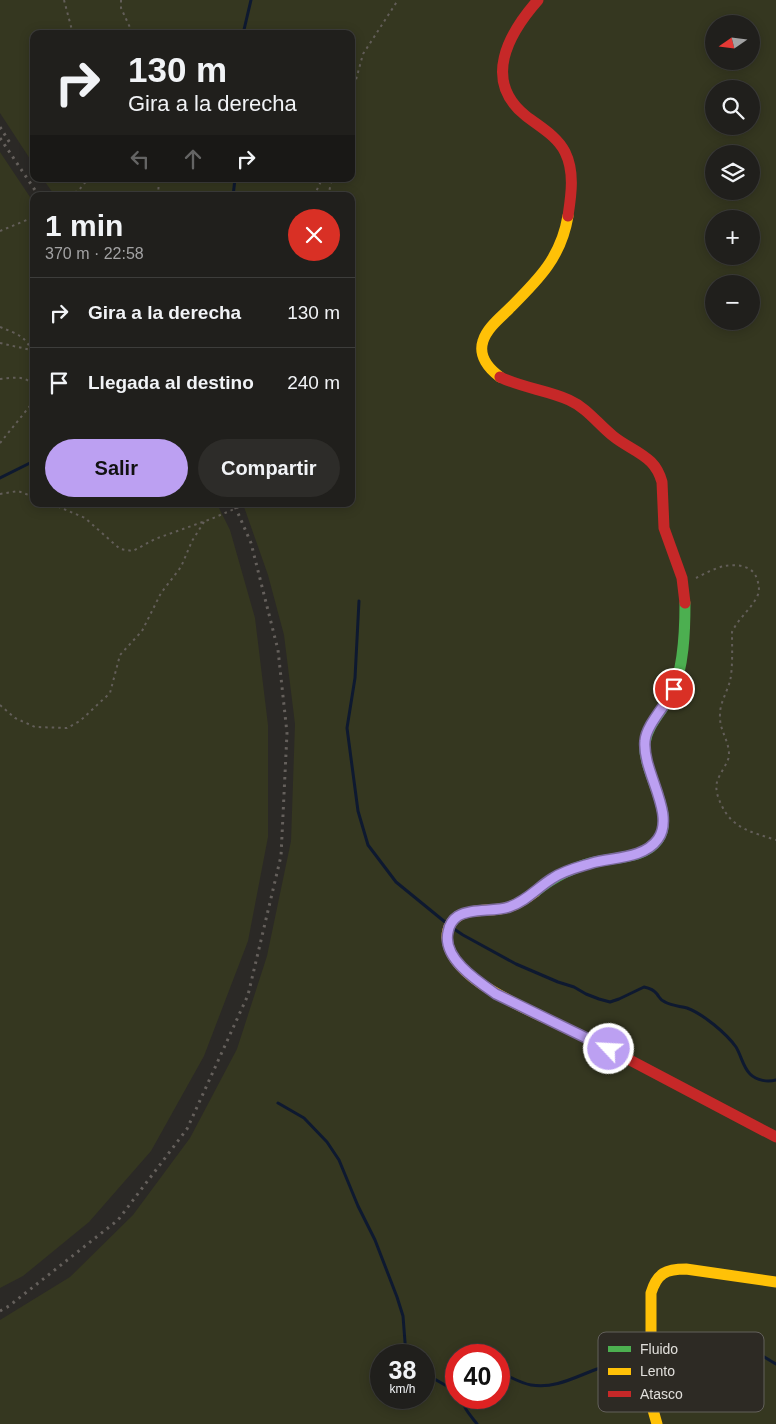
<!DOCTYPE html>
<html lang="es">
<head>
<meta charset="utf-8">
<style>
	:root { --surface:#201f1c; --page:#2d2c29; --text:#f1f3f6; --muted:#a2a2a3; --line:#3d3d3b; --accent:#bca0f2 }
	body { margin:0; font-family:Helvetica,sans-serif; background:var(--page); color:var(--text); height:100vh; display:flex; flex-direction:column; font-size:19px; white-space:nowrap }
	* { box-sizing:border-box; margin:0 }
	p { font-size:16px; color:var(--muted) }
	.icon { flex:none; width:28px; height:28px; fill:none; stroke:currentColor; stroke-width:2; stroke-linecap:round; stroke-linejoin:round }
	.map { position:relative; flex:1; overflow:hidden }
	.details { position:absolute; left:30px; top:192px; width:325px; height:315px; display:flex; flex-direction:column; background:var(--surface); border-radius:10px; box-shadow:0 2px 12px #0003,0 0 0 1px var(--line) }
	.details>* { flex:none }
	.guide { position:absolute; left:30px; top:30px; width:325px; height:152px; border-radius:10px; box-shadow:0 2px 12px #0003,0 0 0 1px var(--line); background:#201f1c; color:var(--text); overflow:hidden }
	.needle { width:32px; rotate:256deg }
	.fabs { position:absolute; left:705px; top:15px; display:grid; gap:10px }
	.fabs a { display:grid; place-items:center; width:55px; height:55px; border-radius:50%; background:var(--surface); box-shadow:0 2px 12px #0003,0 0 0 1px var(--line); font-size:25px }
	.speed { position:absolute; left:370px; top:1344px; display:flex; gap:10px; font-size:25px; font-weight:700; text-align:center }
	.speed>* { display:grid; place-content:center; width:65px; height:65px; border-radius:50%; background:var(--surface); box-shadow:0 2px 12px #0003,0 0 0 1px var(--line); line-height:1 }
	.speed small { font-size:12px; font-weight:400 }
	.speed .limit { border:8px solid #d22; background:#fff; color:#111 }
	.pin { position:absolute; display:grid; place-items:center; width:42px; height:42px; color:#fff; margin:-21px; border:2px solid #fff; border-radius:50%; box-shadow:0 1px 5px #0007 }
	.me { position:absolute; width:55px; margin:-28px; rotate:295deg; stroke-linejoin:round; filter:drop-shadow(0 0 4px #0008) }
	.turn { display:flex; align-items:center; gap:18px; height:105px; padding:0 15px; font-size:22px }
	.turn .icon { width:65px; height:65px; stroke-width:2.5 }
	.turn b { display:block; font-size:35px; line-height:42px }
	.lanes { display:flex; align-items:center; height:48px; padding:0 15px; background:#0003; justify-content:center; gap:25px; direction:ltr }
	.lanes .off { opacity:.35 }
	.round { display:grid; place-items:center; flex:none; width:52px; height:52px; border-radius:26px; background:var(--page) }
	.overview { display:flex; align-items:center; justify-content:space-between; height:85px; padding:0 15px }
	h1 { font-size:30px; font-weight:700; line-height:38px }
	.action { display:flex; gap:10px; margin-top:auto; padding:10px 15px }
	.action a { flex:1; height:58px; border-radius:30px; background:var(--accent); color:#111; font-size:20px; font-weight:700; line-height:58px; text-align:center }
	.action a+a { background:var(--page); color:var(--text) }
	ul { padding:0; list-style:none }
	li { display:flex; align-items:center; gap:15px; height:70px; padding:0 15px; border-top:1px solid var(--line) }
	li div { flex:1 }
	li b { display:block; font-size:19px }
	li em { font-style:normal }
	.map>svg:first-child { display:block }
	.green { fill:#353720; fill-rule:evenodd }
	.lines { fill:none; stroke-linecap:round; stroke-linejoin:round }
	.stream { stroke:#0e1930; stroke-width:3 }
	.path { stroke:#635e59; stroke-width:2; stroke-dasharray:2.5 4; stroke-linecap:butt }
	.fast { stroke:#4caf50; stroke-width:11 }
	.slow { stroke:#ffc107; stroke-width:11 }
	.jam { stroke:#c62828; stroke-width:11 }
	.rail { stroke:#65605c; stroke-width:3; stroke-dasharray:2.5 5; stroke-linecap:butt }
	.route-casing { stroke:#7a689d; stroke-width:12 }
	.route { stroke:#bca0f2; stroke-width:9 }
	.key { fill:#2d2a24; stroke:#63605b; stroke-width:1 }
	.key-label { font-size:14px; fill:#e1dfdb }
</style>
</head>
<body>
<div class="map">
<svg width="776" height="1424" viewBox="0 0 776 1424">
	<rect width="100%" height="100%" fill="#2b2926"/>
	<path class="green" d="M 0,0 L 776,0 L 776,1424 L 0,1424 L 0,1320 L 70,1277 L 133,1215 L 190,1138 L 237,1049 L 267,956 L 291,841 L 295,724 L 284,635 L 268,575 L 243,504 L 351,504 L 351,196 L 55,196 L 43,179 L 351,179 L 351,34 L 34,34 L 34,165 L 0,113 ZM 714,24 L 751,24 L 751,61 L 714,61 ZM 714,89 L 751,89 L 751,126 L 714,126 ZM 714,154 L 751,154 L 751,191 L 714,191 ZM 714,219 L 751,219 L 751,256 L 714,256 ZM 714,284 L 751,284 L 751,321 L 714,321 ZM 381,1355 L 424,1355 L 424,1398 L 381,1398 ZM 456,1355 L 499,1355 L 499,1398 L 456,1398 Z
		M 0,152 L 34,203 L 34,504 L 217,504 L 230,530 L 255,618 L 268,725 L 268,837 L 248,941 L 204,1056 L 151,1151 L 89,1222 L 23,1276 L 0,1288 Z"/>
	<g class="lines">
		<path class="stream" d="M 243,34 L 251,0
			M 233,196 L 235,179
			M 0,478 L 34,461
			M 359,601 L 355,678 L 347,728 L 358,811 L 368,845 L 396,882 L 445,922
			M 454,929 L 463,935 L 516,964 L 558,982 L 574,987 L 586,994 L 599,999 L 610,1002 L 619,999 L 644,987 C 649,988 654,990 657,994 C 660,998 660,1000 665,1002 C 672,1006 680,1006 687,1008 C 703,1014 726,1033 736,1047 C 741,1055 743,1067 750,1074 C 757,1081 768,1082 776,1080
			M 278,1103 L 304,1118 L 327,1142 L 339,1160 L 358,1206 L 375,1240 L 397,1297 L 403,1316 L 406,1355
			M 658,1349 C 681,1343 715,1336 738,1344 C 750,1347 765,1358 776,1364
			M 499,1372 C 509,1376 520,1383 531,1385 C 555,1389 575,1377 597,1369 C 613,1362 628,1357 644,1353
			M 424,1373 L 445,1385 L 456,1387
			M 462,1398 C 463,1408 471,1416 477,1424"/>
		<path class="path" d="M 64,0 L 73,34
			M 121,0 L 121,8 L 133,34
			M 351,98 L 363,54 L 398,0
			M 69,196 L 79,190 L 88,179
			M 158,196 L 159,179
			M 314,196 L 322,179
			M 328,196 L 332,179
			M 0,231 L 34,217
			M 0,327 C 19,335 25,335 34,355
			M 0,343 L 31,350
			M 0,379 C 13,378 28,374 34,388
			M 0,443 L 34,401
			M 0,494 L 18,491 L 34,497
			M 52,504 L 85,518 L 120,549 L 133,551 L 155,539 L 211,519 L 246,504
			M 696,578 C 704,574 715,568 724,566 C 736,564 753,565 757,579 C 759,585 760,591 757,597 C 750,610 738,619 732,632 C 732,646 733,668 730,681 C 727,692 720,703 720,714 C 719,731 729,739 729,755 C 729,762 719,774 717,782 C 715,789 718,798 721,804 C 732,829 752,832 776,840
			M 0,705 L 15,718 L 35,727 L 67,728 L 80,721 L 110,693 L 120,655 L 142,631 L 161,593 L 181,567 L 192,541 L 204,522"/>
		<path class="fast" d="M 535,892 C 554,876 575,866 600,861 C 617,857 636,858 651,847 C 684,822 641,774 645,743 C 648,723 664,710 672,693 C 684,668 685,630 685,603"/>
		<path class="slow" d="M 500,377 C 489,369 478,356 483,341 C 487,328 500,318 509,309 C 538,280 561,258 568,216
			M 535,892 C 527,898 519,904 509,907 C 493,912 475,908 460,915 C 452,919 447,928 447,937 C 448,975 514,1003 543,1017
			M 657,1424 L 651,1403 L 651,1293 C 657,1273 666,1269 686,1269 L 776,1282"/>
		<path class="jam" d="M 538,0 C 508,34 482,81 526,116 C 540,127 557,136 565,152 C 575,172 571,196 568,216
			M 500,377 C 522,388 547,390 569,400 C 587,408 598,424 613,436 C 625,446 640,451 651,462 C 657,468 660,475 662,482 L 664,528 L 682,578 L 685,603
			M 543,1017 L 609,1049 L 776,1137"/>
		<path class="rail" d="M 0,127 L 10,143
			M 0,138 L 39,196
			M 0,1311 L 9,1306 L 118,1220 L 187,1129 L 248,995 L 281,856 L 287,733 L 278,650 L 251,543 L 234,504"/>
	</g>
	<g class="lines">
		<defs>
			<path id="route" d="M 609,1049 L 496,994 C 477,981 442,958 448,932 C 449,926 452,920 458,916 C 471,908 494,912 509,907 C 527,901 538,887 553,878 C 565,870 579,867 592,863 C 613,857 644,859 658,839 C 676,814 642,771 645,741 C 646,725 667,704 674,689"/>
		</defs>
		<use href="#route" class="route-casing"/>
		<use href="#route" class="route"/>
	</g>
	<rect x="598" y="1332" width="166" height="80" rx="8" class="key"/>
	<rect x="608" y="1346" width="23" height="6" fill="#4caf50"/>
	<rect x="608" y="1368" width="23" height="7" fill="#ffc107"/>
	<rect x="608" y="1391" width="23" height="6" fill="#c62828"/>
	<g class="key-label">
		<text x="640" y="1354">Fluido</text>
		<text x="640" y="1376">Lento</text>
		<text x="640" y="1399">Atasco</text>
	</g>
</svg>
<div class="fabs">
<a><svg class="needle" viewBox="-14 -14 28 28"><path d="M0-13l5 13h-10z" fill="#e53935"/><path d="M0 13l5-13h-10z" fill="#a2a2a3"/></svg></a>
<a><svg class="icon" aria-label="search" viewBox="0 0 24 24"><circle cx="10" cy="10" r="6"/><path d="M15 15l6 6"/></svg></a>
<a><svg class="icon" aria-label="layers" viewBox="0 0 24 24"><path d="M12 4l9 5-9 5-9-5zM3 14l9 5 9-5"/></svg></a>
<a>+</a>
<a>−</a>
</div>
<div class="speed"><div>38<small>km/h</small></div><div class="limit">40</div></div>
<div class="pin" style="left:674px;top:689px;background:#d93025"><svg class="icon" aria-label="arrive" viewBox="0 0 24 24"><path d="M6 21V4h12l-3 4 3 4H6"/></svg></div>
<svg class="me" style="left:609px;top:1049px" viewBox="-20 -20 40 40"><circle r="17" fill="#bca0f2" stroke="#fff" stroke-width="3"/><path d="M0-11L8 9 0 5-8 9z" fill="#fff"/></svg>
<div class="guide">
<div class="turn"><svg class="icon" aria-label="right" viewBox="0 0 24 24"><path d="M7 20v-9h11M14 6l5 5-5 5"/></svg><div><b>130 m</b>Gira a la derecha</div></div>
<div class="lanes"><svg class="icon off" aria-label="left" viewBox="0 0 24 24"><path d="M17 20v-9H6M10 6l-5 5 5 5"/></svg><svg class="icon off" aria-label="ahead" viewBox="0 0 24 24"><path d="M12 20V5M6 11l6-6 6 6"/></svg><svg class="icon" aria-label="right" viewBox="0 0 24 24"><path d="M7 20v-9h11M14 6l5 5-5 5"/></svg></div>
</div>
<section class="details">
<div class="overview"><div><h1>1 min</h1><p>370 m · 22:58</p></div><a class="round" style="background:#d93025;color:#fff"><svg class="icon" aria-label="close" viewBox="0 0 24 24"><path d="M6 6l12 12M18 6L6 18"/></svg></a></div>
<ul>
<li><svg class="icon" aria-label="right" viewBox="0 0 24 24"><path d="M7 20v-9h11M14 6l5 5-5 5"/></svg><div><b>Gira a la derecha</b></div><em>130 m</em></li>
<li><svg class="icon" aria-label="arrive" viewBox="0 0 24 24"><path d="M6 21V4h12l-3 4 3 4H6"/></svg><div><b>Llegada al destino</b></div><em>240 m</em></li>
</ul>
<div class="action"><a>Salir</a><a>Compartir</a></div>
</section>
</div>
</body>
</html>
